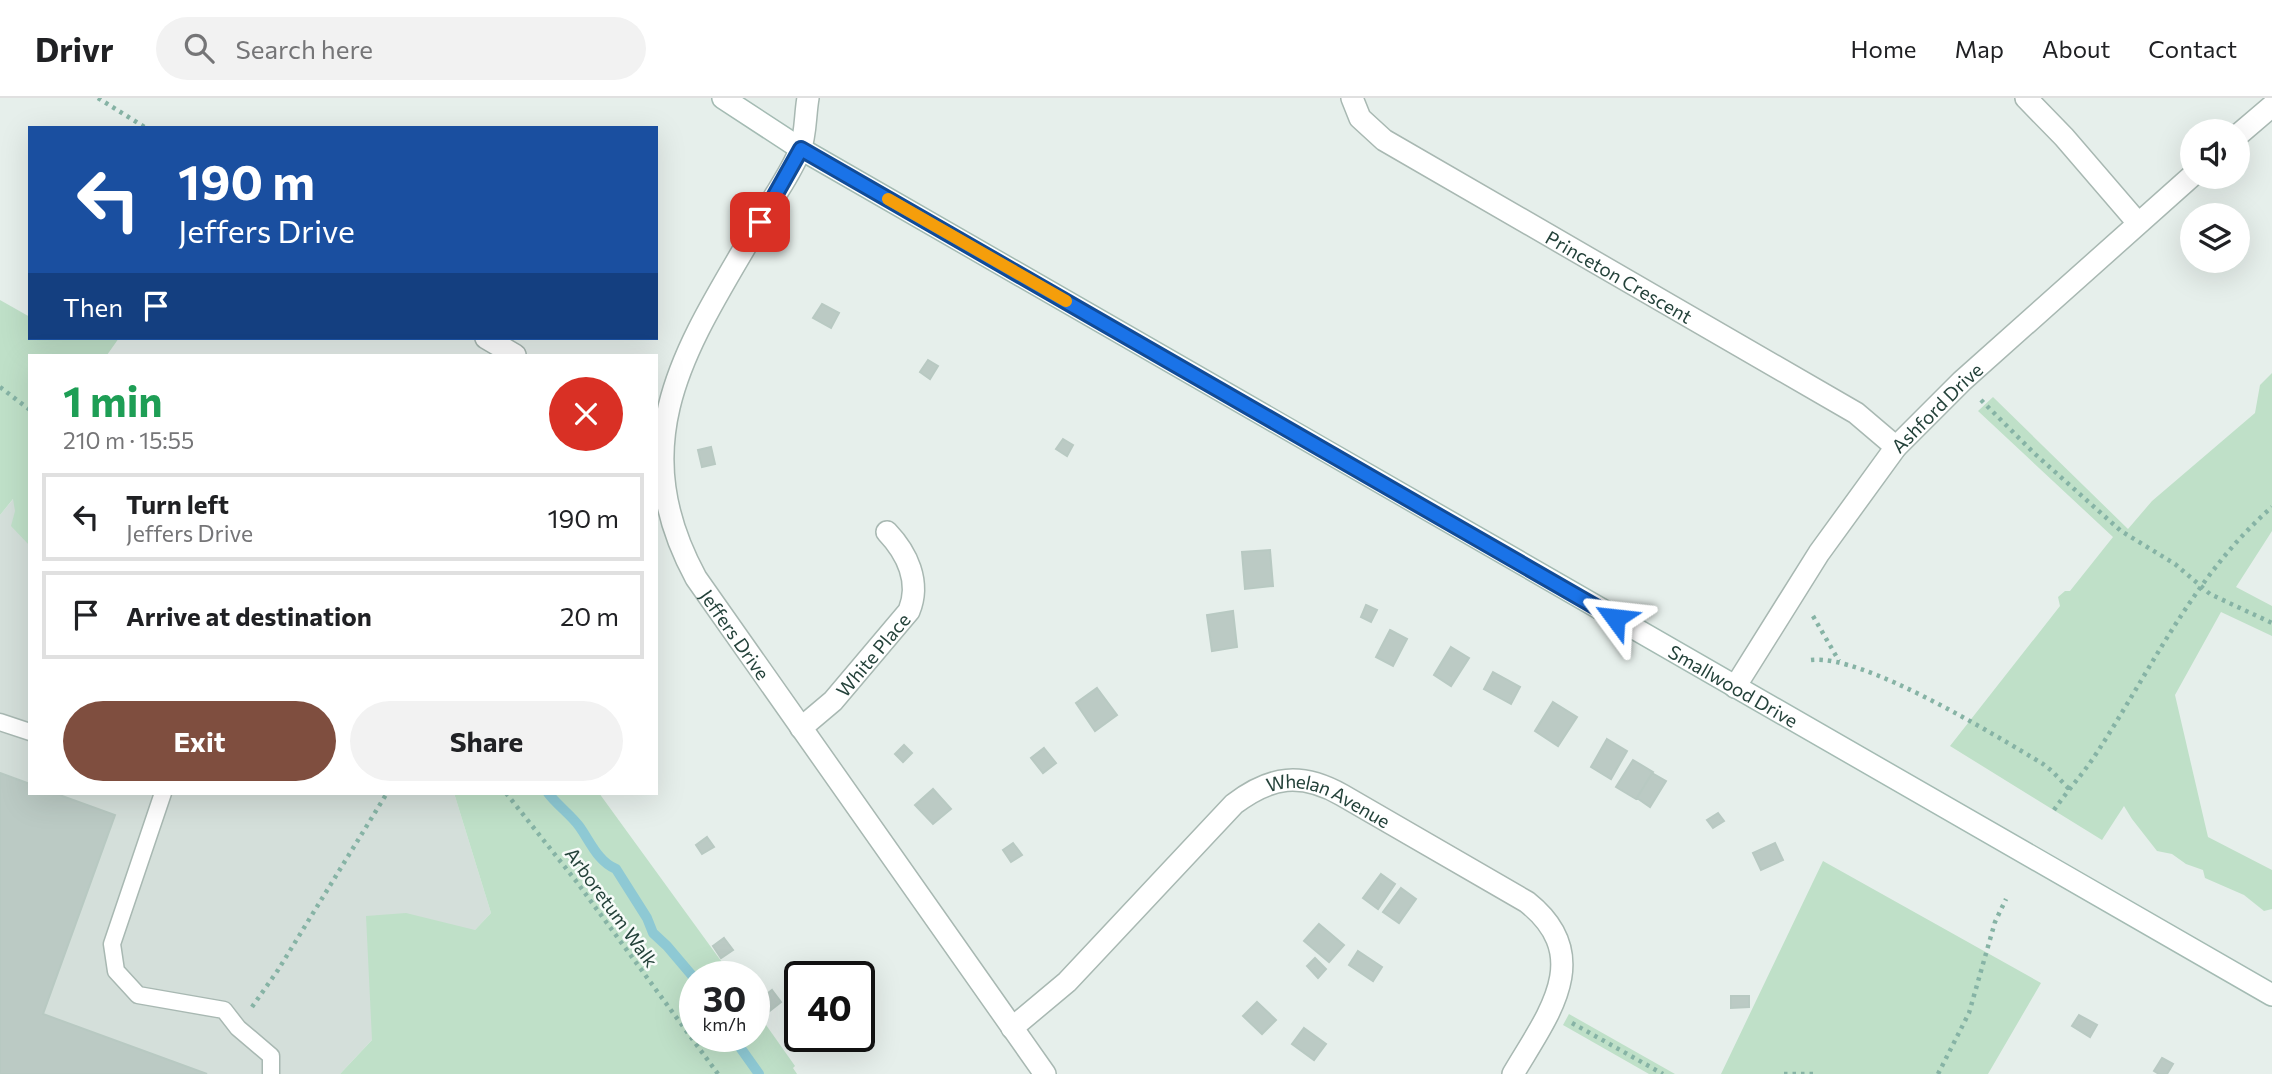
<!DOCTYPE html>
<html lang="en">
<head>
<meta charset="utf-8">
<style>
	:root { --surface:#fff; --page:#f2f2f2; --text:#202124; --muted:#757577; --line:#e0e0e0; --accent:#7f4e3f }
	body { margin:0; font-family:Commissioner,sans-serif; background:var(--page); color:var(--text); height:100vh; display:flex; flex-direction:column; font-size:26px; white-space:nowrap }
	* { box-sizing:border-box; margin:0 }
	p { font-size:23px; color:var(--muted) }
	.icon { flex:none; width:38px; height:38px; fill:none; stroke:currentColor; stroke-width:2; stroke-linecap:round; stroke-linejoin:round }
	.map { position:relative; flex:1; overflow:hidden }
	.panel { position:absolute; left:28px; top:256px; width:630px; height:441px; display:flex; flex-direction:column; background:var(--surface); border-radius:0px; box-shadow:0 7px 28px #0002 }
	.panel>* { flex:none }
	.top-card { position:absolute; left:28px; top:28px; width:630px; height:214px; border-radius:0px; box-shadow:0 7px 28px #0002; background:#1a4fa0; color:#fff; overflow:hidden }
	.tools { position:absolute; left:2180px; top:21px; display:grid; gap:14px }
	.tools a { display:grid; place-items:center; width:70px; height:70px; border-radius:50%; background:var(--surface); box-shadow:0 7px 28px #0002; font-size:35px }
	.speed { position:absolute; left:679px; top:863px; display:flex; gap:14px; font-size:35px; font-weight:700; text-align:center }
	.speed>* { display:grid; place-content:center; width:91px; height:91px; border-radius:50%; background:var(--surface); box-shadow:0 7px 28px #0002; line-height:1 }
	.speed small { font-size:18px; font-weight:400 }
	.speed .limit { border:4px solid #111; border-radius:10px; background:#fff; color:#111 }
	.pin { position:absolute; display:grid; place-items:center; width:60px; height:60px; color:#fff; margin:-30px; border-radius:14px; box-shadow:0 4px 10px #0006 }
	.me { position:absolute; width:77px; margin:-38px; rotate:300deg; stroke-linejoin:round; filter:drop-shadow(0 0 5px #0008) }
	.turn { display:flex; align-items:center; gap:24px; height:147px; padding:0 35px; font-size:32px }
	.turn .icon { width:91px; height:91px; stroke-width:2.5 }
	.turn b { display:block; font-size:49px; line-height:60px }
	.then { display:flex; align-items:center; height:66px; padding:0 35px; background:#0003; gap:14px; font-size:26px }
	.round { display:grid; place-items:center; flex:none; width:74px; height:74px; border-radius:37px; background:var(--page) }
	.headline { display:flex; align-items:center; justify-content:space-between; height:119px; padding:0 35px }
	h1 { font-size:42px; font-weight:700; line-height:52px; color:#1e9e55 }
	.action { display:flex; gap:14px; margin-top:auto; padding:14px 35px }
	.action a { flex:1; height:80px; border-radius:42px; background:var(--accent); color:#fff; font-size:28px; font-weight:700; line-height:80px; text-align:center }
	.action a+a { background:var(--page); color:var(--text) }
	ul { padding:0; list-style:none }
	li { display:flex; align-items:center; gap:21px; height:88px; margin:0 14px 10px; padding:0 21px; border:4px solid var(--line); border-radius:0px }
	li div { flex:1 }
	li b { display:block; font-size:26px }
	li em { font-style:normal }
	header { display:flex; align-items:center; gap:42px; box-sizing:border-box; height:98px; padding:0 35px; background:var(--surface); border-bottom:2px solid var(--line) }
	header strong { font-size:33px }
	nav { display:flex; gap:38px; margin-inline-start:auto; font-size:24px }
	.search { width:490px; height:63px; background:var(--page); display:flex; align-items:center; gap:18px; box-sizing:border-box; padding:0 24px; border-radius:38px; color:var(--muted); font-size:26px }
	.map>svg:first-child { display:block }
	.built { fill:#d4dfda }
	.green { fill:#bfe0c8 }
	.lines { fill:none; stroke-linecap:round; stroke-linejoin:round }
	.stream { stroke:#8ec9d4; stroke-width:10 }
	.building { fill:#bbcac4; stroke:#b8c9c2; stroke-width:2 }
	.lane-casing { stroke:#a8b8b2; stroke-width:19 }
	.street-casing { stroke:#a8b8b2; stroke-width:24 }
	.secondary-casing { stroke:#a4bbb3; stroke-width:24 }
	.path { stroke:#86b3a5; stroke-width:4.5; stroke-dasharray:3.5 5; stroke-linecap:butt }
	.lane { stroke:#fff; stroke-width:16 }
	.street { stroke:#fff; stroke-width:21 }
	.secondary { stroke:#fff; stroke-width:21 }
	.route-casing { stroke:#114b97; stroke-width:18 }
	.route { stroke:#1a73e8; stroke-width:12 }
	.slow { stroke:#f59e0b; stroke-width:12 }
	.labels { text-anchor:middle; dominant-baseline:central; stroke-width:5; stroke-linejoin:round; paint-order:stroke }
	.street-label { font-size:19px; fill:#24423a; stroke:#f7fbf9 }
</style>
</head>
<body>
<header>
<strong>Drivr</strong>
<div class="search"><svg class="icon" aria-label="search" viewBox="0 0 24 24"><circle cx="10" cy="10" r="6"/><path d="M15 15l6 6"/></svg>Search here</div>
<nav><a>Home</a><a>Map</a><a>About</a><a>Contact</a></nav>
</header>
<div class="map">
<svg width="2272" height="976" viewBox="0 0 2272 976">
	<rect width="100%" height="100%" fill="#e6efeb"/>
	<path class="built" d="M 30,381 L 30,695 L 454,695 L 491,815 L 340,976 L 0,976 L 0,417 Z"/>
	<path class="green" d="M 0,202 L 30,219 L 30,240 L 119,240 L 107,257 L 30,257 L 30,448 L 11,428 L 15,413 L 13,401 L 0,417 Z
		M 2272,275 L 2272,433 L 2236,489 L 2272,508 L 2272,538 L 2221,514 L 2175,597 L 2208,739 L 2272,772 L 2272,811 L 2264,813 L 2244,797 L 2205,780 L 2203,772 L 2186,766 L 2172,756 L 2157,753 L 2132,721 L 2124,708 L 2102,742 L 1950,648 L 2060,508 L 2058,499 L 2065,493 L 2070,493 L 2113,439 L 1978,313 L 1993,299 L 2128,431 L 2152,403 L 2255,315 L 2260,287 Z
		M 454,695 L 599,695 L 732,878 L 695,878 L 695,938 L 754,938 L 754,910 L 795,968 L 793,970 L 797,976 L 340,976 L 372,942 L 366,818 L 406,815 L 475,832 L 491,815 Z
		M 1823,763 L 2041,885 L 1988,976 L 1721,976 Z
		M 1569,916 L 1675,976 L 1649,976 L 1563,927 Z"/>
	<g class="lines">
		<path class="stream" d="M 548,695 C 557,707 570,716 579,728 C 590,743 598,764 616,771 L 647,820 L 653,835 L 667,848 L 695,881
			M 732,938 L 759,976"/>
	</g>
	<path class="building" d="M 822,206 L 839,215 L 831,230 L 813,220 Z
		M 928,262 L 938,268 L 930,281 L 920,274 Z
		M 1063,341 L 1073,347 L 1067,358 L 1056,351 Z
		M 711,349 L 715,366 L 702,369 L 698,352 Z
		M 1270,452 L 1273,488 L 1245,491 L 1242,454 Z
		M 1366,507 L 1377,512 L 1371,524 L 1361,519 Z
		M 1233,513 L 1237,549 L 1212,553 L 1207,517 Z
		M 1390,532 L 1407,541 L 1393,568 L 1376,559 Z
		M 1451,549 L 1469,560 L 1451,588 L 1434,577 Z
		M 1493,574 L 1520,589 L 1511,606 L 1484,591 Z
		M 1097,590 L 1117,617 L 1095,633 L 1076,605 Z
		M 1553,604 L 1577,619 L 1558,648 L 1535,633 Z
		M 1607,641 L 1627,653 L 1611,681 L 1591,669 Z
		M 904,647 L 912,655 L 903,664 L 895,656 Z
		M 1044,650 L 1056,665 L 1043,675 L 1031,660 Z
		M 1633,662 L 1653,674 L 1636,701 L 1616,689 Z
		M 0,675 L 30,686 L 30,695 L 54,695 L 115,717 L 43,916 L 207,976 L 0,976 Z
		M 1652,675 L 1666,683 L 1650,709 L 1637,700 Z
		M 933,691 L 951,711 L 933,726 L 915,707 Z
		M 1718,715 L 1724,723 L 1713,730 L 1707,722 Z
		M 707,739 L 714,749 L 702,756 L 696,747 Z
		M 1013,745 L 1022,757 L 1011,764 L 1003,752 Z
		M 1775,745 L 1783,762 L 1761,772 L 1753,755 Z
		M 1381,776 L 1395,786 L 1378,811 L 1363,800 Z
		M 1401,790 L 1416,801 L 1399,825 L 1383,814 Z
		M 1319,826 L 1344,847 L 1329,864 L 1304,843 Z
		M 724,840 L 733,852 L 721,860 L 713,848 Z
		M 1358,853 L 1382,869 L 1373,883 L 1349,867 Z
		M 1315,860 L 1326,871 L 1318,880 L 1307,868 Z
		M 772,892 L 781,904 L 767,915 L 758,903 Z
		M 1731,898 L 1749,898 L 1749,909 L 1731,910 Z
		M 1257,904 L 1276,922 L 1262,936 L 1243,918 Z
		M 2079,917 L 2097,927 L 2090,939 L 2072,928 Z
		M 1304,930 L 1326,946 L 1314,962 L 1292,946 Z
		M 2162,960 L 2173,966 L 2167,976 L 2159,976 L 2154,973 Z"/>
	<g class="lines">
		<defs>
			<path id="lane" d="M 0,624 L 30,634
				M 163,695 L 112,846 L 116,873 L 138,897 L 224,912 L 238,930 L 271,958 L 271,976"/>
			<g id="street">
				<path id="s1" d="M 808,0 C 805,16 806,37 800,52 C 792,73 777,93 766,113 C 695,238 617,334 696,480 L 1045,976"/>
				<path id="s2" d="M 1352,0 L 1360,20 L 1384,42 L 1856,315 L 1896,349"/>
				<path d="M 2026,0 L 2064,39 L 2138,125"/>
				<path d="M 2238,37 L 2272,8"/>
				<path d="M 486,240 L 515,257"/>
				<path id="s3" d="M 1735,589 L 1819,455 L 1896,349 L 1962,283 L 2193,77"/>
				<path id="s4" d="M 801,630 L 833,603 L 909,513 C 921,484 907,455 887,434"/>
				<path id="s5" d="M 1012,930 L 1067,884 L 1234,706 C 1271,678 1301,674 1342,697 L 1527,804 C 1596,859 1547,918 1513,976"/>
			</g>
			<g id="secondary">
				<path id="s6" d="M 723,0 L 801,51 L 2272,897"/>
			</g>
		</defs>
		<use href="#lane" class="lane-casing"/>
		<use href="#street" class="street-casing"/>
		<use href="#secondary" class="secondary-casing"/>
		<path class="path" d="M 98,0 L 146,30
			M 0,289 L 30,312
			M 1981,302 L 2035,356 L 2121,433 L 2175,466 L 2210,496 L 2272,525
			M 1813,518 L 1839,563
			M 1811,562 C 1863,556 1995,637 2043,666 L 2052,673 L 2069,691
			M 506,695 L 576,783 L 718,976
			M 2054,712 C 2067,693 2083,676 2096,656 C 2151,572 2194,477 2272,409
			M 252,909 L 278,872 L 387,695
			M 1572,925 L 1663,976
			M 1784,976 L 1814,976
			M 1938,976 L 1969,915 L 1995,824 L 2006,801"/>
		<use href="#lane" class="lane"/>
		<use href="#street" class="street"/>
		<use href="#secondary" class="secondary"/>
	</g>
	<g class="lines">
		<defs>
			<path id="route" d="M 760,124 L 801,51 L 1615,520"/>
		</defs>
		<use href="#route" class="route-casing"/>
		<use href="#route" class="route"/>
		<path class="slow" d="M 888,101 L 1066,203"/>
	</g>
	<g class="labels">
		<g class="street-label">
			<text stroke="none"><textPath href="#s2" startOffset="326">Princeton Crescent</textPath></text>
			<text stroke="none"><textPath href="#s3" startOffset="346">Ashford Drive</textPath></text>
			<text stroke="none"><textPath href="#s1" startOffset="588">Jeffers Drive</textPath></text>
			<text stroke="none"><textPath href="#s4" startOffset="103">White Place</textPath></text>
			<text stroke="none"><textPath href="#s6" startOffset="1169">Smallwood Drive</textPath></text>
			<text stroke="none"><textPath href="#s5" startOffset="420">Whelan Avenue</textPath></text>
			<text transform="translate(612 809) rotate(54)">Arboretum Walk</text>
		</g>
	</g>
</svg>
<div class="tools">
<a><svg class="icon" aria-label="sound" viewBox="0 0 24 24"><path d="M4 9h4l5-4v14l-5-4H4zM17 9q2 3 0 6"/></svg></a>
<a><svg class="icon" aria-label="layers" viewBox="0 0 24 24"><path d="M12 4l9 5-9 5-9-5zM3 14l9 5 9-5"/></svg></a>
</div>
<div class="speed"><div>30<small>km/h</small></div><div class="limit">40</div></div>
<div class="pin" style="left:760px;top:124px;background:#d93025"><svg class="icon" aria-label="arrive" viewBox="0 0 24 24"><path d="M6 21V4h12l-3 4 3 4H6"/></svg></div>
<svg class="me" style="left:1615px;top:520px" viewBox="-20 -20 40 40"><path d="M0-17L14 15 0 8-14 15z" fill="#1a73e8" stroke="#fff" stroke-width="4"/></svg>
<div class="top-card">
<div class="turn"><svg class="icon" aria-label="left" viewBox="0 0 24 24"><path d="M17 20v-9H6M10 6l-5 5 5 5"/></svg><div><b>190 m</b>Jeffers Drive</div></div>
<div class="then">Then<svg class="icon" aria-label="arrive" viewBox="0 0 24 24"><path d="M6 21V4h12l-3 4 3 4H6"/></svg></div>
</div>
<section class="panel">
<div class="headline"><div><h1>1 min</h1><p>210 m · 15:55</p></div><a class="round" style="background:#d93025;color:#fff"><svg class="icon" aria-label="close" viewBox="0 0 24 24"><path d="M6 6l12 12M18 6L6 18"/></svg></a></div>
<ul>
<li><svg class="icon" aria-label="left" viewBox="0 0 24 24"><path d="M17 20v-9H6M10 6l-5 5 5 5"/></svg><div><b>Turn left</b><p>Jeffers Drive</p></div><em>190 m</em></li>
<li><svg class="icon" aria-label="arrive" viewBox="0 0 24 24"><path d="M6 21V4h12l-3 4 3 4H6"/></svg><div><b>Arrive at destination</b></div><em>20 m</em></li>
</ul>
<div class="action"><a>Exit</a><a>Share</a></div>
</section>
</div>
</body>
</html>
